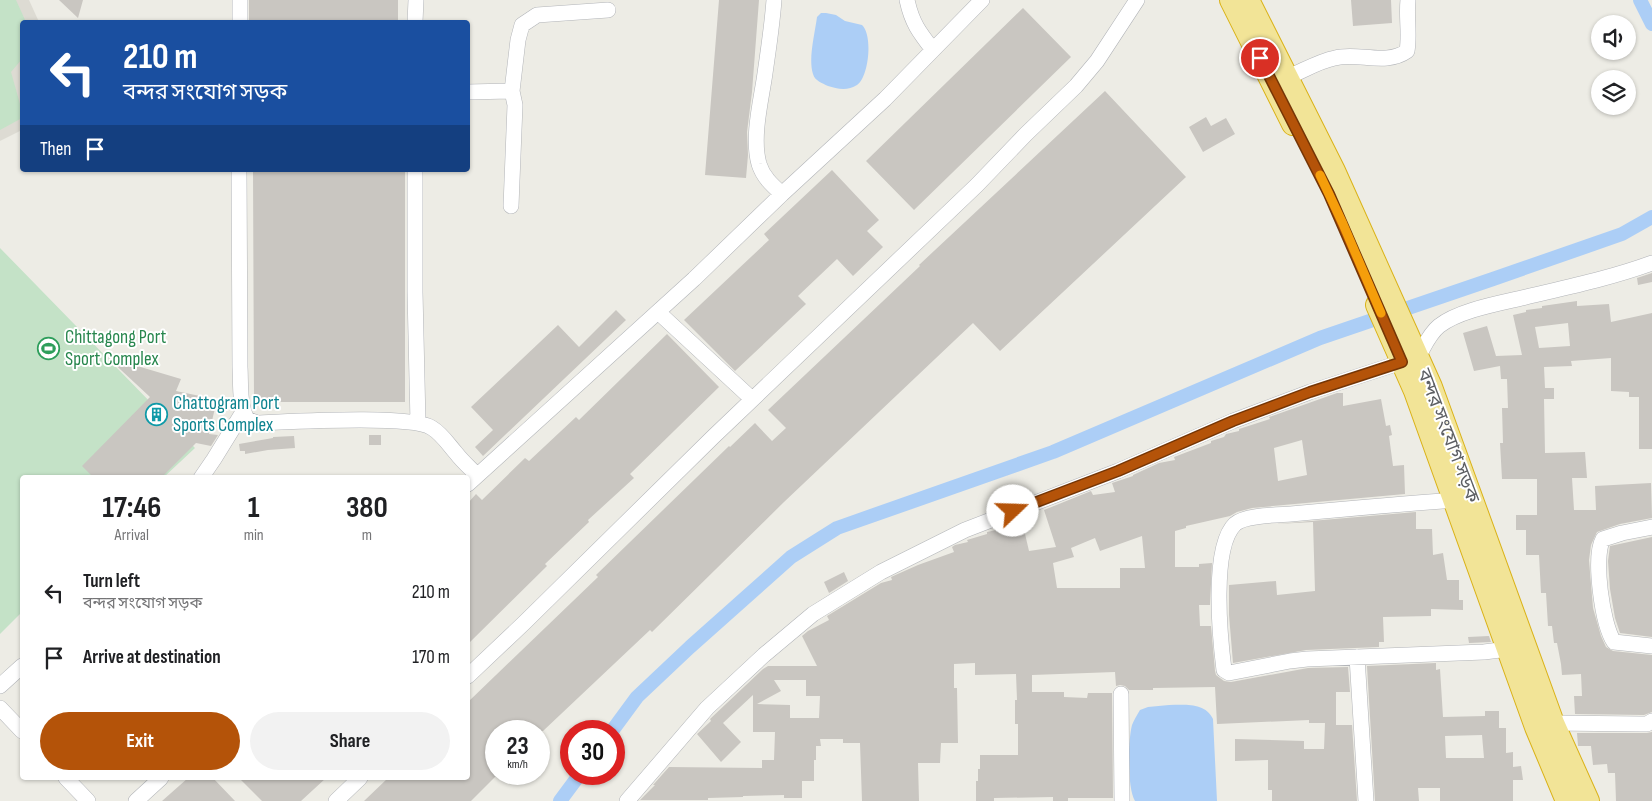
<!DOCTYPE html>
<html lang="en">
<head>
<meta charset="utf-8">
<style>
	:root { --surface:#fff; --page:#f2f2f2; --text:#202124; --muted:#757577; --accent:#b45309 }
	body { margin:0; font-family:"Sofia Sans Condensed","Noto Sans Bengali",sans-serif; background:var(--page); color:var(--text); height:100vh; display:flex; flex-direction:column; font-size:19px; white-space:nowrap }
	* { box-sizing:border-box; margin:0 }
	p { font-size:16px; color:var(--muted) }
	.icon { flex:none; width:28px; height:28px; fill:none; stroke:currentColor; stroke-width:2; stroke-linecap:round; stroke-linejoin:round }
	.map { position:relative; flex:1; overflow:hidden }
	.panel { position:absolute; left:20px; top:475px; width:450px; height:305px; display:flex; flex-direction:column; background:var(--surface); border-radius:5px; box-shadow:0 1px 4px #0004 }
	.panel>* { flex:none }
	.guide { position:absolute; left:20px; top:20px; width:450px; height:152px; border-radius:5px; box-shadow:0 1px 4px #0004; background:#1a4fa0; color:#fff; overflow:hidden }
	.controls { position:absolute; left:1591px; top:15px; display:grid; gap:10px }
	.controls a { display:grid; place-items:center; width:45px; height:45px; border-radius:50%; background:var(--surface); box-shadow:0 1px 4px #0004; font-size:25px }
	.speed { position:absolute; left:485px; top:720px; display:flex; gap:10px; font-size:25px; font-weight:700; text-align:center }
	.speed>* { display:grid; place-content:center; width:65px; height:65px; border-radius:50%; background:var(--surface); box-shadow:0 1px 4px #0004; line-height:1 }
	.speed small { font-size:12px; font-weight:400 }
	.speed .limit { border:8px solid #d22; background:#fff; color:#111 }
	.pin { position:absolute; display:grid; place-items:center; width:42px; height:42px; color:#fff; margin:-21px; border:2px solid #fff; border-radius:50%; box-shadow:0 1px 5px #0007 }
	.me { position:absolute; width:55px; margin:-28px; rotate:69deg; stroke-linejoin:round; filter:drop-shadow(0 0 4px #0008) }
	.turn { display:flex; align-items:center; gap:18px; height:105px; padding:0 20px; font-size:22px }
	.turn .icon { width:65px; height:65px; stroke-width:2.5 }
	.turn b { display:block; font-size:35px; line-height:42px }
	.then { display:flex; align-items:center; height:48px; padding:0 20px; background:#0003; gap:10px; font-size:19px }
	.eta { display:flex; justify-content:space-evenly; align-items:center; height:85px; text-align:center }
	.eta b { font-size:30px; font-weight:700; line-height:35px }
	.button { display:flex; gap:10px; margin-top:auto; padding:10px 20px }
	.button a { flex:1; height:58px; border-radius:30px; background:var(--accent); color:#fff; font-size:20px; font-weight:700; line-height:58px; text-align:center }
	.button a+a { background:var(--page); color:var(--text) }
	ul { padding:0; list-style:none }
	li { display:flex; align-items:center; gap:15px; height:65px; padding:0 20px }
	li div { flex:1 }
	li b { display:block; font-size:19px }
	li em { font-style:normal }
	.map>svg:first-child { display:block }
	.education { fill:#dddbd3 }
	.green { fill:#c4e2c7 }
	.water { fill:#accef6 }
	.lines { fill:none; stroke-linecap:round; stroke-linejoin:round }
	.canal { stroke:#accef6; stroke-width:14 }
	.building { fill:#c9c6c1; fill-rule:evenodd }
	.minor-casing { stroke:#b2b4b8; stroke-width:16 }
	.highway-casing { stroke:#dab218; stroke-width:24 }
	.minor { stroke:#fff; stroke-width:15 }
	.highway { stroke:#f2e497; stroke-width:22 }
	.route-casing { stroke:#753606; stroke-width:12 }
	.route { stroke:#b45309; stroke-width:9 }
	.slow { stroke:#f59e0b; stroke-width:9 }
	.labels { text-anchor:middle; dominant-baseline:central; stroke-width:4; stroke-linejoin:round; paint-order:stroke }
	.leisure-label { font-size:19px; fill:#27864d; stroke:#fff; text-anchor:start }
	.culture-label { font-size:19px; fill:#0d838f; stroke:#fff; text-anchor:start }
	.street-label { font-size:19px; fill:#5d5f63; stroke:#fff }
</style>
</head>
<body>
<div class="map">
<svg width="1652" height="801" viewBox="0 0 1652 801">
	<rect width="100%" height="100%" fill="#edece5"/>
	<path class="education" d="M 0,0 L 29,0 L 39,22 L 22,22 L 22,130 L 0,141 Z"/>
	<path class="green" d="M 0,0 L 16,0 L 26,22 L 22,22 L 22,59 L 11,72 L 22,111 L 22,118 L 0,130 Z
		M 0,248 L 195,448 L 164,477 L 22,478 L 22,612 L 0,634 Z"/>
	<path class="water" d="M 826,13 L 836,15 L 845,21 L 862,25 C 873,35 869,77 857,85 C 848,91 837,89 828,86 C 822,83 815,81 813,74 C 808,59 815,33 817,17 L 821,13 Z
		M 1169,705 C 1184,705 1205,702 1213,719 L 1217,801 L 1135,801 C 1127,788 1128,740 1132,725 C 1134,720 1137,715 1140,710 L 1148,707 Z"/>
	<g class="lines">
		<path class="canal" d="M 1640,0 L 1652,24
			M 612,731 L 637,697 L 690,647 L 791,557 L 837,528 L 1053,452 L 1320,338 L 1493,279 L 1622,234 L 1652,217
			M 560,801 L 580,774"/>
	</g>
	<path class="building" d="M 59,0 L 83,0 L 78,18 Z
		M 249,0 L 398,0 L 398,22 L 249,22 Z
		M 719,0 L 759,0 L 752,92 L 747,132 L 748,155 L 746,178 L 705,175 Z
		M 1351,0 L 1391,0 L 1392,23 L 1353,26 Z
		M 1023,8 L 1071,57 L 914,210 L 866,161 Z
		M 1105,91 L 1186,177 L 1000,351 L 973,323 L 784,502 L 652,632 L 650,630 L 543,731 L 496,731 L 496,776 L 471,801 L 364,801 L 388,778 L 468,778 L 468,702 L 598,577 L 596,575 L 729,446 L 730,447 L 755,423 L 772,441 L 786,428 L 768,410 L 920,266 L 919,265 Z
		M 1206,117 L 1211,126 L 1226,118 L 1235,134 L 1203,152 L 1189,127 Z
		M 253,170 L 405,170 L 405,402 L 254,402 Z
		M 832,170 L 879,220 L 867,231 L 883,247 L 853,276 L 837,259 L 798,296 L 806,304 L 735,371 L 684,320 L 769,240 L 764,234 Z
		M 1652,273 L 1652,282 L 1638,285 L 1637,278 Z
		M 1577,301 L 1577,306 L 1609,304 L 1611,322 L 1652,313 L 1652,449 L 1639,449 L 1639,397 L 1629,397 L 1629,392 L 1611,391 L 1611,358 L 1571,361 L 1572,366 L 1544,367 L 1545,388 L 1554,388 L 1554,399 L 1544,399 L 1545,453 L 1585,452 L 1587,478 L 1572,478 L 1574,510 L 1596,510 L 1595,486 L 1651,483 L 1652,518 L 1620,524 L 1597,532 L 1591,545 L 1589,560 L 1593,608 L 1601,636 L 1606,647 L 1613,651 L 1652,655 L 1652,712 L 1644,715 L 1575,714 L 1574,696 L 1582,696 L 1581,674 L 1562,675 L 1561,664 L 1557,643 L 1554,643 L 1552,626 L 1548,626 L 1546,593 L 1541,593 L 1539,555 L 1526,555 L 1526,530 L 1516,530 L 1516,515 L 1537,515 L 1537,479 L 1502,479 L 1500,443 L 1503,443 L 1502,408 L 1508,408 L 1507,379 L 1501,379 L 1500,366 L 1474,371 L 1463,333 L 1487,326 L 1496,356 L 1522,355 L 1513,315 L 1526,312 L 1526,310 L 1542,308 L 1542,306 ZM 1568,323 L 1570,346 L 1539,348 L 1535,327 Z
		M 616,310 L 626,320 L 483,456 L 475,447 L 493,430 L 471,407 L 558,325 L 579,347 Z
		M 667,334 L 719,387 L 630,474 L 634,478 L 588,520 L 589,522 L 545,564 L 547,566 L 468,644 L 468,503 L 476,494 L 482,500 L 525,458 L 529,461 L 576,417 L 579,420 Z
		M 107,357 L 181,379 L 176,391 L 200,396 L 198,404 L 215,408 L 209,434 L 218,435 L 211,446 L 196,443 L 161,478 L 94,478 L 82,466 L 150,397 Z
		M 1337,393 L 1343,393 L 1343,406 L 1381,399 L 1386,426 L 1390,425 L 1392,435 L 1389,436 L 1393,466 L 1404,465 L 1405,494 L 1252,508 L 1237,512 L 1230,516 L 1186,526 L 1186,528 L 1175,531 L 1175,567 L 1199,567 L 1199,564 L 1212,563 L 1210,605 L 1199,605 L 1200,626 L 1211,626 L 1215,671 L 1216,675 L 1224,681 L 1231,682 L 1308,668 L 1348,667 L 1350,692 L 1336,692 L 1336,725 L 1352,725 L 1357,801 L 1272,801 L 1272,790 L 1268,790 L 1268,760 L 1235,761 L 1235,739 L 1304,741 L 1304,749 L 1324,749 L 1325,723 L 1309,723 L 1309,720 L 1217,724 L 1215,687 L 1153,688 L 1153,690 L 1129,690 L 1125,686 L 1120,685 L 1116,686 L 1115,672 L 1032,675 L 1032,692 L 1064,692 L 1064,697 L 1087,698 L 1088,693 L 1112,693 L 1113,798 L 1068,798 L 1068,801 L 1053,801 L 1053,797 L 994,798 L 994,801 L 976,801 L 976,781 L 978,781 L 978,769 L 980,769 L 980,755 L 1018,755 L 1018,724 L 1015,724 L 1015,700 L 1017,700 L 1016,674 L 975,675 L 975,663 L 954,664 L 954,688 L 957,688 L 958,743 L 941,743 L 940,763 L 918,763 L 919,801 L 862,801 L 860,743 L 843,743 L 843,739 L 820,739 L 821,746 L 816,746 L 816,760 L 814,760 L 814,781 L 802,781 L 802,798 L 784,798 L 784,795 L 743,796 L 743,797 L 708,798 L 708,800 L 640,800 L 655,785 L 653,785 L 669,767 L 762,768 L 762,760 L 774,760 L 775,732 L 753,732 L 753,695 L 723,723 L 741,742 L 721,762 L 697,734 L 711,721 L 710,719 L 763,669 L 768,666 L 817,666 L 802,636 L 808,631 L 829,620 L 827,616 L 881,583 L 892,580 L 891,577 L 918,565 L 954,552 L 952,547 L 955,545 L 968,542 L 967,540 L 987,534 L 987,532 L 1001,529 L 1000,528 L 1012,525 L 1011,523 L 1022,521 L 1029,551 L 1056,547 L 1044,510 L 1091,491 L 1093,495 L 1115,492 L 1112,483 L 1133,476 L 1133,475 L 1159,463 L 1175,460 L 1174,457 L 1211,443 L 1211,441 L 1224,437 L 1226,434 L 1239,431 L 1239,429 L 1270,419 L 1269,417 ZM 1302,440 L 1307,475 L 1278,481 L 1274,448 ZM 1142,536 L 1145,568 L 1120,568 L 1120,588 L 1057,588 L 1053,563 L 1074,557 L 1071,548 L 1095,538 L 1100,551 ZM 774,680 L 806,680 L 806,696 L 820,696 L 819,718 L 790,718 L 790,705 L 757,704 L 781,691 Z
		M 369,435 L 381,435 L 381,445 L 369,445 Z
		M 294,436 L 295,448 L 268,450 L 245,454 L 245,451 L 240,451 L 239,444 L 273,438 L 273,437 Z
		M 1416,512 L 1416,529 L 1432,529 L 1433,555 L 1443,553 L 1447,580 L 1459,580 L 1459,600 L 1463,600 L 1463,610 L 1431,609 L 1431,616 L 1383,617 L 1384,642 L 1379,642 L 1379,647 L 1306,650 L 1233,663 L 1229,615 L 1229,585 L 1276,581 L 1277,595 L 1315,591 L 1313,522 L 1276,524 Z
		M 1652,537 L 1652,637 L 1620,633 L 1615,618 L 1610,589 L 1608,561 L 1610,546 Z
		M 844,572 L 848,581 L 829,593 L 824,582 Z
		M 1489,636 L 1491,642 L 1469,643 L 1468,637 Z
		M 1436,663 L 1436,670 L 1440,669 L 1443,717 L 1485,716 L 1485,711 L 1499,711 L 1499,728 L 1506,728 L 1506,753 L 1513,752 L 1513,767 L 1521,766 L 1523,780 L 1513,780 L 1513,801 L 1440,801 L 1440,788 L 1418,788 L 1419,801 L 1375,801 L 1367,666 ZM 1482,735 L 1484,758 L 1446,758 L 1445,736 Z
		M 1652,732 L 1652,801 L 1616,801 L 1615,773 L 1608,773 L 1607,764 L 1593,765 L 1591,746 L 1578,746 L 1577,733 L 1647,733 Z
		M 188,778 L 213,778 L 235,801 L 162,801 Z
		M 239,778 L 326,778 L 301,801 L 262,801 Z"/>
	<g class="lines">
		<defs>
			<path id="minor" d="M 240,0 L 240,22
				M 774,0 C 772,27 768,53 764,80 C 760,105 752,139 759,164 C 763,177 772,185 782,194
				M 907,0 C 912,23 919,32 933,50
				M 415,22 L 416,0
				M 1288,77 C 1303,71 1319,61 1335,58 C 1358,52 1386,66 1407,51 C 1410,34 1406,17 1408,0
				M 468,92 L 512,91
				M 239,170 L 240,367 C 241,384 239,404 247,419 L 257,423 C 288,422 412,414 432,428 C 442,434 448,444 456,453 C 462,461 470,468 477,475
				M 415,170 L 415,292 L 418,423
				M 511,206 L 515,105 L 512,91 L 518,40 L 522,25 L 537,15 L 608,10
				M 658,312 L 752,399
				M 1418,357 C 1424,347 1429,334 1439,326 C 1459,310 1501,303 1526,297 C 1568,287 1611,278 1652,263
				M 201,478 L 214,459 L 243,412
				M 468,484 L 694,279 L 782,194 L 885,99 L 982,0
				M 1455,500 C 1400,504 1345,509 1291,514 C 1277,515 1245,515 1235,524 C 1211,547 1220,638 1224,670 L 1229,673 L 1290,661 L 1307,659 L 1484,652 L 1508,649
				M 1652,527 L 1622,533 L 1603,539 C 1593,557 1602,624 1614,642 L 1652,646
				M 1357,657 L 1366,801
				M 468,676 L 524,623 L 713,437 L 977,185 L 1026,134 L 1076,86 L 1097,61 L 1137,0
				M 0,686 L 22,666
				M 1121,694 L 1122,801
				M 0,708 L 22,731
				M 1553,723 L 1640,724 L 1647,724 L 1652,721
				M 66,778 L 88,801
				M 136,801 L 161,778
				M 336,801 L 360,778
				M 627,801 L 707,708 L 764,655 L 813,614 L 881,572 L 965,530 L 1118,471 L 1233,421 L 1310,392 L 1402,362"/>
			<path id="highway" d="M 1231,0 L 1293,124
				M 1248,0 L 1334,171 L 1431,387 L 1553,723 L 1588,801
				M 1377,305 L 1415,391 L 1536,727 L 1567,801"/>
		</defs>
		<use href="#minor" class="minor-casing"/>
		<use href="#highway" class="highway-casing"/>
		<use href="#minor" class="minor"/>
		<use href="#highway" class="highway"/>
	</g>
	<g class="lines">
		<defs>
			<path id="route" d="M 1013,511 L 1118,471 L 1233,421 L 1310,392 L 1402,362 L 1329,194 L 1260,58"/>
		</defs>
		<use href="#route" class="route-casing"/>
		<use href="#route" class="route"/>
		<path class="slow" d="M 1320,175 L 1343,224 L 1381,313"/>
	</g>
	<defs>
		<symbol id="stadium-ring" viewBox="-11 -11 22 22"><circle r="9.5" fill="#fff" stroke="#2e9e5b" stroke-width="1.5"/><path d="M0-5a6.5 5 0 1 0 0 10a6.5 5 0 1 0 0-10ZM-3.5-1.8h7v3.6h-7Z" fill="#2e9e5b"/></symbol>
		<symbol id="building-ring" viewBox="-11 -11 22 22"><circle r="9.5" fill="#fff" stroke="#0f9aa8" stroke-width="1.5"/><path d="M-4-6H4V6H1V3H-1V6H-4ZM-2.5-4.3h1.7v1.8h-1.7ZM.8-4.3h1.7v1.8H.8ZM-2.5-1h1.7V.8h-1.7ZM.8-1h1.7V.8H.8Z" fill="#0f9aa8"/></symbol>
	</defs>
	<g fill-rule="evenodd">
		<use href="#stadium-ring" x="36" y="336" width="25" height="25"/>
		<use href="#building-ring" x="144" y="402" width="25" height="25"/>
	</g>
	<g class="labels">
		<g class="leisure-label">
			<text x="65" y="337">Chittagong Port<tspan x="65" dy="22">Sport Complex</tspan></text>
		</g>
		<g class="culture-label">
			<text x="173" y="403">Chattogram Port<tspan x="173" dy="22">Sports Complex</tspan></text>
		</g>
		<g class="street-label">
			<text transform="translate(1448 436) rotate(69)">বন্দর সংযোগ সড়ক</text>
		</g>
	</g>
</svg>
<div class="controls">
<a><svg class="icon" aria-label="sound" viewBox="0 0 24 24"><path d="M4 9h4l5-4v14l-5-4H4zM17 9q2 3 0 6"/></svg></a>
<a><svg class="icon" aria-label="layers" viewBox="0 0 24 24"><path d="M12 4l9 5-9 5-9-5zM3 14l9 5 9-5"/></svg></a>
</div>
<div class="speed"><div>23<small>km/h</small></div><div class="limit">30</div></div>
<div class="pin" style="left:1260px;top:58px;background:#d93025"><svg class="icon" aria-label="arrive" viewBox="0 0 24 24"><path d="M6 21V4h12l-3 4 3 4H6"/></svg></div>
<svg class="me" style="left:1013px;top:511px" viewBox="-20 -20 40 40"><circle r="19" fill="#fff"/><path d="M0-13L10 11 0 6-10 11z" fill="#b45309"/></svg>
<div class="guide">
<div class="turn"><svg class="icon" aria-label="left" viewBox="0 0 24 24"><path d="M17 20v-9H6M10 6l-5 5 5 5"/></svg><div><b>210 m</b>বন্দর সংযোগ সড়ক</div></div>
<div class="then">Then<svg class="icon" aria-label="arrive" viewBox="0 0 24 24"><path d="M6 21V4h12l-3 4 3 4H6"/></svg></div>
</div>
<section class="panel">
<div class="eta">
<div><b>17:46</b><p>Arrival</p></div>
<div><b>1</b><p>min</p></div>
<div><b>380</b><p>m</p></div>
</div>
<ul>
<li><svg class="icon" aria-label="left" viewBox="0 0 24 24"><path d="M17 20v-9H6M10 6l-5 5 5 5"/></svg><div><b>Turn left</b><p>বন্দর সংযোগ সড়ক</p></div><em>210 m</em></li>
<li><svg class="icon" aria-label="arrive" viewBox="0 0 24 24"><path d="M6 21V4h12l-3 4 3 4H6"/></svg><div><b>Arrive at destination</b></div><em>170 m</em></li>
</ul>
<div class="button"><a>Exit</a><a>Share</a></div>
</section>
</div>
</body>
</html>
